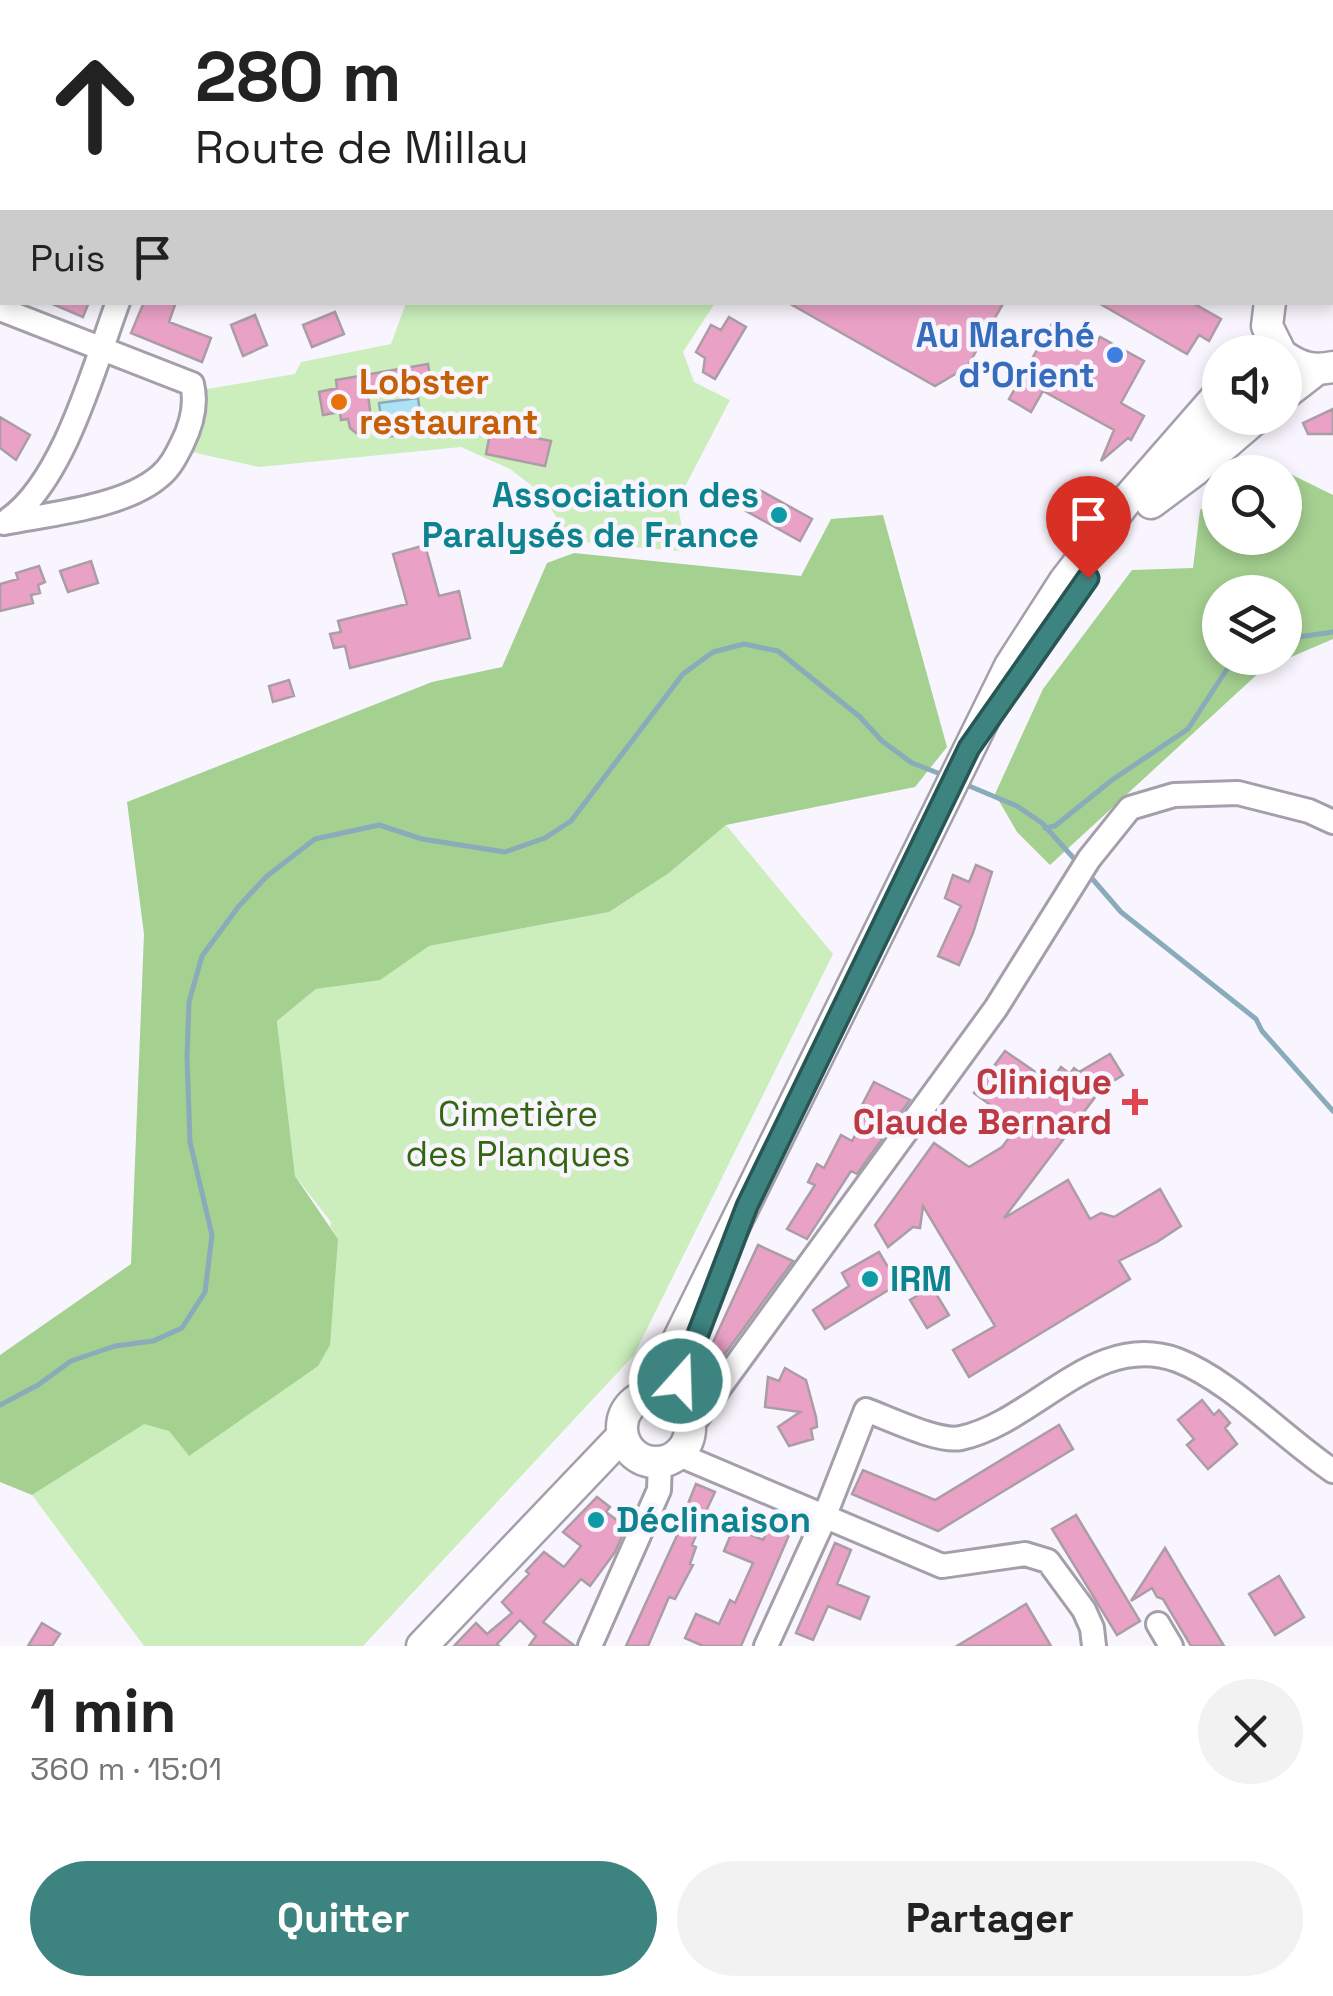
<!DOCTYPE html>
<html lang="fr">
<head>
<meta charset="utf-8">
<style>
	:root { --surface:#fff; --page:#f2f2f2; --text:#222; --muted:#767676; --accent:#3d8481 }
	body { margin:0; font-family:"Space Grotesk",sans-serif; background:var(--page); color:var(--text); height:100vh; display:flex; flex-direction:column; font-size:38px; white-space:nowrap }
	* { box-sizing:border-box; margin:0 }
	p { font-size:32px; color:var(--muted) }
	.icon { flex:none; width:55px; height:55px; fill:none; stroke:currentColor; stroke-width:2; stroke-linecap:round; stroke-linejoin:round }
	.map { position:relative; height:1646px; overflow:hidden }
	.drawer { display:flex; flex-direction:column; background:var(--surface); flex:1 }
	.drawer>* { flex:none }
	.guide { position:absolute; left:0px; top:0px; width:1335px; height:305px; box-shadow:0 5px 15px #0003; background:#fff; color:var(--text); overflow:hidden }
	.buttons { position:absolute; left:1202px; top:335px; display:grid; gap:20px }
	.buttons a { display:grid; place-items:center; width:100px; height:100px; border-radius:50%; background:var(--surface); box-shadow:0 5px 15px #0003; font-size:50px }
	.pin { position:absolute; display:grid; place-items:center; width:85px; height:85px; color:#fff; margin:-102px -42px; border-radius:50% 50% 50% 0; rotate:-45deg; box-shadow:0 0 10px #0007 }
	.pin .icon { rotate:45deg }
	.me { position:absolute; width:110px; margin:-55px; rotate:20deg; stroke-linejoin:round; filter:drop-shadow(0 0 8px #0008) }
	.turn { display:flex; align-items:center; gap:35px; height:210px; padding:0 30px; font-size:45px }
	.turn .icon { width:130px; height:130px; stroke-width:2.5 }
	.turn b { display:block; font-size:70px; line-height:85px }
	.then { display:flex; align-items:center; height:95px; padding:0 30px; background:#0003; gap:20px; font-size:38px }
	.round { display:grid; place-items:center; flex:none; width:105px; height:105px; border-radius:52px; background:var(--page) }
	.headline { display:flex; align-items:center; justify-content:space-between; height:170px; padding:0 30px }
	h1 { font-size:60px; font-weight:600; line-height:75px }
	.cta { display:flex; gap:20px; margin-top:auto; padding:20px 30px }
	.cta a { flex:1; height:115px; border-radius:60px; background:var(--accent); color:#fff; font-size:40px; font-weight:600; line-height:115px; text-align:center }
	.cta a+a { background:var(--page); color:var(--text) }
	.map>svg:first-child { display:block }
	.green { fill:#cbeebc }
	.forest { fill:#a4d090; fill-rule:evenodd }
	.water { fill:#afe1f5; stroke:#89abba; stroke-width:2.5 }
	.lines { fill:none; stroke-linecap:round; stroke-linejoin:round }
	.stream { stroke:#89abba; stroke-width:5 }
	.building { fill:#e9a1c6; stroke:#ab9da4; stroke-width:2.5 }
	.minor-casing { stroke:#a49fab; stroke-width:28 }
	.major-casing { stroke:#a49fab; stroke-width:35 }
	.minor { stroke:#fff; stroke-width:22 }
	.major { stroke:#fff; stroke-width:30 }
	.route-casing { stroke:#285654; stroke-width:25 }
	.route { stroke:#3d8481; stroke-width:18 }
	.shop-dot { fill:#3f7fe0; stroke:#f9f5fe; stroke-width:4 }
	.food-dot { fill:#e8710a; stroke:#f9f5fe; stroke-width:4 }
	.culture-dot { fill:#0f9aa8; stroke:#f9f5fe; stroke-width:4 }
	.health-dot { fill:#e0444e; stroke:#f9f5fe; stroke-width:4 }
	.labels { text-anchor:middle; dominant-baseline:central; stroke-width:9; stroke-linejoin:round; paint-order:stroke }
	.shop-label { font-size:35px; font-weight:bold; fill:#366cbe; stroke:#f9f5fe; text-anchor:end }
	.food-label { font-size:35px; font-weight:bold; fill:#c56008; stroke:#f9f5fe; text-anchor:start }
	.culture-label { font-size:35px; font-weight:bold; fill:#0d838f; stroke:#f9f5fe; text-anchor:start }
	.health-label { font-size:35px; font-weight:bold; fill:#be3a42; stroke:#f9f5fe; text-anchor:end }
	.park-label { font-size:35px; fill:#32660f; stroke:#f9f5fe }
</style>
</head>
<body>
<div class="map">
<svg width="1333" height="1646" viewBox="0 0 1333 1646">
	<rect width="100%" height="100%" fill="#f9f5fe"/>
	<path class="green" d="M 406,303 L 715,303 L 683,352 L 694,382 L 730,400 L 677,502 L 687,552 L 572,541 L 540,492 L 510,469 L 461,447 L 259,467 L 187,451 L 201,390 L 295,374 L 301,362 L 391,344 Z
		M 726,825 L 833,954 L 634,1355 L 363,1646 L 144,1646 L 32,1495 L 144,1423 L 169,1431 L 188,1455 L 338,1239 L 330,1226 L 331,1222 L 295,1176 L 277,1021 L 316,989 L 380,979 L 429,946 L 609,912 L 669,873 Z"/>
	<path class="forest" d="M 1264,461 L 1333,495 L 1333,639 L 1263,669 L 1050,865 L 1017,832 L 995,794 L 1043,689 L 1132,570 L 1193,568 L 1200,510 L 1220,495 L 1220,538 L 1285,538 L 1285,472 L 1249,472 ZM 1220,592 L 1285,592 L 1285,658 L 1220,658 Z
		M 883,515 L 947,747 L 915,787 L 726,825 L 669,873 L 609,912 L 429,946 L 380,980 L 316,989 L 277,1021 L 295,1176 L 338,1239 L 330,1345 L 318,1366 L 189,1456 L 169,1431 L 144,1424 L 32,1495 L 0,1482 L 0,1355 L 131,1264 L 144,934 L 127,802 L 432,682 L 502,667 L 547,563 L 574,553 L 801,576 L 831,519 Z"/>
	<path class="water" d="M 418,398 L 421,419 L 393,423 L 394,436 L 384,437 L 379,403 Z"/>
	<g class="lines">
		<path class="stream" d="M 1285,639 L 1333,632
			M 962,783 L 1017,806 L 1042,823 L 1078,863
			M 1045,828 L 1055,826 L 1112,780 L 1188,729 L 1227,669 L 1244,658
			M 1089,875 L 1121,912 L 1256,1019 L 1262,1031 L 1333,1111
			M 0,1405 L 38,1385 L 71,1361 L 115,1346 L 153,1341 L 182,1328 L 205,1292 L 212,1235 L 190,1142 L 187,1057 L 189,1002 L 202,956 L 239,906 L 267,876 L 315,839 L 379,825 L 422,839 L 505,852 L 545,838 L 571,821 L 683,674 L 713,652 L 744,644 L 778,651 L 860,717 L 882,741 L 912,763 L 943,775"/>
	</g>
	<path class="building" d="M 48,302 L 89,302 L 83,317 Z
		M 144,302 L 176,302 L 169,322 L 211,338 L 202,362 L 131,333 Z
		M 787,302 L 1004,302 L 967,367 L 935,386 Z
		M 1097,302 L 1191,302 L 1221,319 L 1209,341 L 1199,335 L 1187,354 Z
		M 335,312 L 344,334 L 312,347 L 303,325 Z
		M 255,315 L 267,345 L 243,356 L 231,325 Z
		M 729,317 L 746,327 L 715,379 L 703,372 L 705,358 L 696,352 L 711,325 L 721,330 Z
		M 1053,322 L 1095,346 L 1100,337 L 1144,361 L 1121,403 L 1144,416 L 1131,440 L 1128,438 L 1101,461 L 1114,430 L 1043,391 L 1031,412 L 1009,399 Z
		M 428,364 L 431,384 L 368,395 L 371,417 L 366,417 L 368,425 L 362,432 L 356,433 L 350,428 L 348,419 L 341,420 L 340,412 L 323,415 L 319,392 L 337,388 L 336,380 Z
		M 1333,409 L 1333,434 L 1308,434 L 1303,423 Z
		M 0,417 L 30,435 L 16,460 L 0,448 Z
		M 491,429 L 551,441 L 545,466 L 486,454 Z
		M 758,489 L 812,519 L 800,541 L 746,511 Z
		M 425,545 L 439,596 L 459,591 L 470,638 L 350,668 L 345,646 L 334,648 L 330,634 L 341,632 L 338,621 L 407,604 L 393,554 Z
		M 91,561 L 98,583 L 68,592 L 60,571 Z
		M 39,566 L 45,582 L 38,585 L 40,593 L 31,595 L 33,603 L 0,611 L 0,584 L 18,579 L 16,573 Z
		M 289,680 L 294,696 L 273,702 L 269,686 Z
		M 976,865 L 992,872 L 973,933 L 959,965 L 938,956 L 961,906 L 945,898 L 953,875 L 969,882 Z
		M 1005,1051 L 1050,1082 L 1061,1067 L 1070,1074 L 1074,1068 L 1079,1072 L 1110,1054 L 1123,1075 L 1102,1088 L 1004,1218 L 1068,1180 L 1090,1219 L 1101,1213 L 1114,1217 L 1160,1189 L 1181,1226 L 1157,1242 L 1119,1261 L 1130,1279 L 969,1377 L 953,1350 L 995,1326 L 923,1206 L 920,1228 L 913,1227 L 888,1247 L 875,1225 L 934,1143 L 969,1167 L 1002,1147 L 1012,1134 L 1006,1128 L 1012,1121 L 974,1093 Z
		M 874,1082 L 910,1100 L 857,1174 L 851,1171 L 807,1239 L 787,1229 L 815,1185 L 808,1182 L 817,1164 L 824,1168 L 841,1135 L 852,1141 L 869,1109 L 862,1105 Z
		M 758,1245 L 793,1261 L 713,1370 L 703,1364 Z
		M 879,1252 L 898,1284 L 825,1329 L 813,1310 L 849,1286 L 842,1273 Z
		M 932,1287 L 949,1315 L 927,1328 L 910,1300 Z
		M 785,1368 L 806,1380 L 816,1417 L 817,1427 L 811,1429 L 813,1439 L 789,1446 L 778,1427 L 800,1412 L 765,1407 L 768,1377 L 779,1381 Z
		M 1202,1400 L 1214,1415 L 1219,1410 L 1230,1423 L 1225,1428 L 1237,1444 L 1208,1469 L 1187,1445 L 1194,1439 L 1178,1420 Z
		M 1059,1425 L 1073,1449 L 938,1531 L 852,1494 L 863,1470 L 935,1500 Z
		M 696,1484 L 715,1492 L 707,1509 L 713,1511 L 708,1523 L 702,1521 L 692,1545 L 696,1547 L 690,1564 L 693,1565 L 675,1599 L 669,1597 L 648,1646 L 626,1646 L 680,1529 L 678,1528 Z
		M 597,1497 L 610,1507 L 606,1512 L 626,1527 L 615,1552 L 590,1586 L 581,1579 L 543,1622 L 575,1646 L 529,1646 L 536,1636 L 520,1620 L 497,1644 L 499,1646 L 454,1646 L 476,1623 L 487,1634 L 512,1613 L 502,1602 L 529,1574 L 526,1571 L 544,1552 L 564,1567 L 581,1546 L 563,1532 Z
		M 1076,1515 L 1140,1621 L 1117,1635 L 1052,1529 Z
		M 773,1517 L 793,1526 L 741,1646 L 703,1646 L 685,1638 L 696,1614 L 719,1624 L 730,1600 L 735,1603 L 753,1563 L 724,1551 L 734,1527 L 763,1540 Z
		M 835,1543 L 851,1550 L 837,1584 L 869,1597 L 860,1619 L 828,1606 L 813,1640 L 796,1633 Z
		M 1165,1548 L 1182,1577 L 1224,1646 L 1191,1646 L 1163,1599 L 1157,1597 L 1152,1588 L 1131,1601 Z
		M 1279,1576 L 1304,1617 L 1275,1635 L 1249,1594 Z
		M 1026,1604 L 1051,1646 L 957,1646 Z
		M 42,1623 L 60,1634 L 52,1646 L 28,1646 Z"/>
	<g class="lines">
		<defs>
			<path id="minor" d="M 272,0 L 273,2
				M 1055,0 L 1060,2
				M 1105,0 L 1109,2
				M 425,2 L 431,0
				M 494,2 L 495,0
				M 777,2 L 778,0
				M 0,8 L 2,9
				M 1332,35 L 1333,34
				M 0,309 L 192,384 C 197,404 191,426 182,444 C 176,456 170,468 160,476 C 125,507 49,514 4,523
				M 9,519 C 64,480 94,367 118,302
				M 690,1428 L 996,1008 L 1089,859 L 1130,808 L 1174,795 L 1238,793 L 1309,811 L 1333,822
				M 680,1453 L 689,1459 L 942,1566 L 1025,1554 L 1048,1561 L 1084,1610 L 1092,1628 L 1094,1646
				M 1158,1624 L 1171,1646
				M 590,1646 L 659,1490 L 660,1462
				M 766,1646 L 820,1528 L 866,1410 C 888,1418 939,1443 961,1438 C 1035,1422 1095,1330 1177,1360 C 1230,1380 1285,1439 1333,1471"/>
			<path id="major" d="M 1332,62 L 1333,60
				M 1332,148 L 1333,146
				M 1332,263 L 1333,263
				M 1270,302 L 1267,326 L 1280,352
				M 1285,357 C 1301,368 1314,371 1333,367
				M 1285,394 L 1316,370
				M 1175,475 L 1231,418
				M 1151,503 L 1194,471 L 1256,418
				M 652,1393 L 1010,666 L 1064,582 L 1130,496 L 1220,393
				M622 1428a34 34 0 1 1 68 0a34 34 0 1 1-68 0Z
				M 422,1646 L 622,1436"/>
		</defs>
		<use href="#minor" class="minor-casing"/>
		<use href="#major" class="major-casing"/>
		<use href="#minor" class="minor"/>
		<use href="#major" class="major"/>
	</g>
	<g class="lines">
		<defs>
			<path id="route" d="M 680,1381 L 747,1206 L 969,748 L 1088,578"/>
		</defs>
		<use href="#route" class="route-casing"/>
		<use href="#route" class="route"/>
	</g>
	<circle class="shop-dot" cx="1115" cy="355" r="10"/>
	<circle class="food-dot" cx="339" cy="402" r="10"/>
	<g class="culture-dot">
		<circle cx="779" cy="515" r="10"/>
		<circle cx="870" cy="1279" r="10"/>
		<circle cx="596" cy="1520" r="10"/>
	</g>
	<path class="health-dot" d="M1130 1087h10v10h10v10h-10v10h-10v-10h-10v-10h10z"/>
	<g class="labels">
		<g class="shop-label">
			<text x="1095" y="335">Au Marché<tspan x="1095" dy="40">d'Orient</tspan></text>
		</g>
		<g class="food-label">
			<text x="359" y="382">Lobster<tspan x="359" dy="40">restaurant</tspan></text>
		</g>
		<g class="culture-label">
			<text x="759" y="495" text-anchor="end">Association des<tspan x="759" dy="40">Paralysés de France</tspan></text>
			<text x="890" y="1279">IRM</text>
			<text x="616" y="1520">Déclinaison</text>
		</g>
		<g class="health-label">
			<text x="1112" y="1082">Clinique<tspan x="1112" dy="40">Claude Bernard</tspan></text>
		</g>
		<g class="park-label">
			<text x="518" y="1114">Cimetière<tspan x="518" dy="40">des Planques</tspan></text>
		</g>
	</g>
</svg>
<div class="buttons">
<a><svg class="icon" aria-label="sound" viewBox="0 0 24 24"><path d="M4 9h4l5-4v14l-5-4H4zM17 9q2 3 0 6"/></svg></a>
<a><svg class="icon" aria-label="search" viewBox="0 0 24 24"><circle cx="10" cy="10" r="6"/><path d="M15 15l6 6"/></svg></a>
<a><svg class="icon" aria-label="layers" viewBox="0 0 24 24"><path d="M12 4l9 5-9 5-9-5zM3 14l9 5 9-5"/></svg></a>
</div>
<div class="pin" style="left:1088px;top:578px;background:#d93025"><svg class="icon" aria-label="arrive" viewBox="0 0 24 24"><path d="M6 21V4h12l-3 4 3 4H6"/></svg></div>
<svg class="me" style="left:680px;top:1381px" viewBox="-20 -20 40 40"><circle r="17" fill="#3d8481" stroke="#fff" stroke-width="3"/><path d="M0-11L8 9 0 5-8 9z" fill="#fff"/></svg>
<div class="guide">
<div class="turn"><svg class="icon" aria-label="ahead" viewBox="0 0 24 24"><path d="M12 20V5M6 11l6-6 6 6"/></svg><div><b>280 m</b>Route de Millau</div></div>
<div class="then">Puis<svg class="icon" aria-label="arrive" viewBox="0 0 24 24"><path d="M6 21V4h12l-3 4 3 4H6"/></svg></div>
</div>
</div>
<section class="drawer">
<div class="headline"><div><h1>1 min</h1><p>360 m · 15:01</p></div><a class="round"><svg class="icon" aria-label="close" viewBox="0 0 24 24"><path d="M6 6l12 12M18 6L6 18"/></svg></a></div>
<div class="cta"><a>Quitter</a><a>Partager</a></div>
</section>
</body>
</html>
